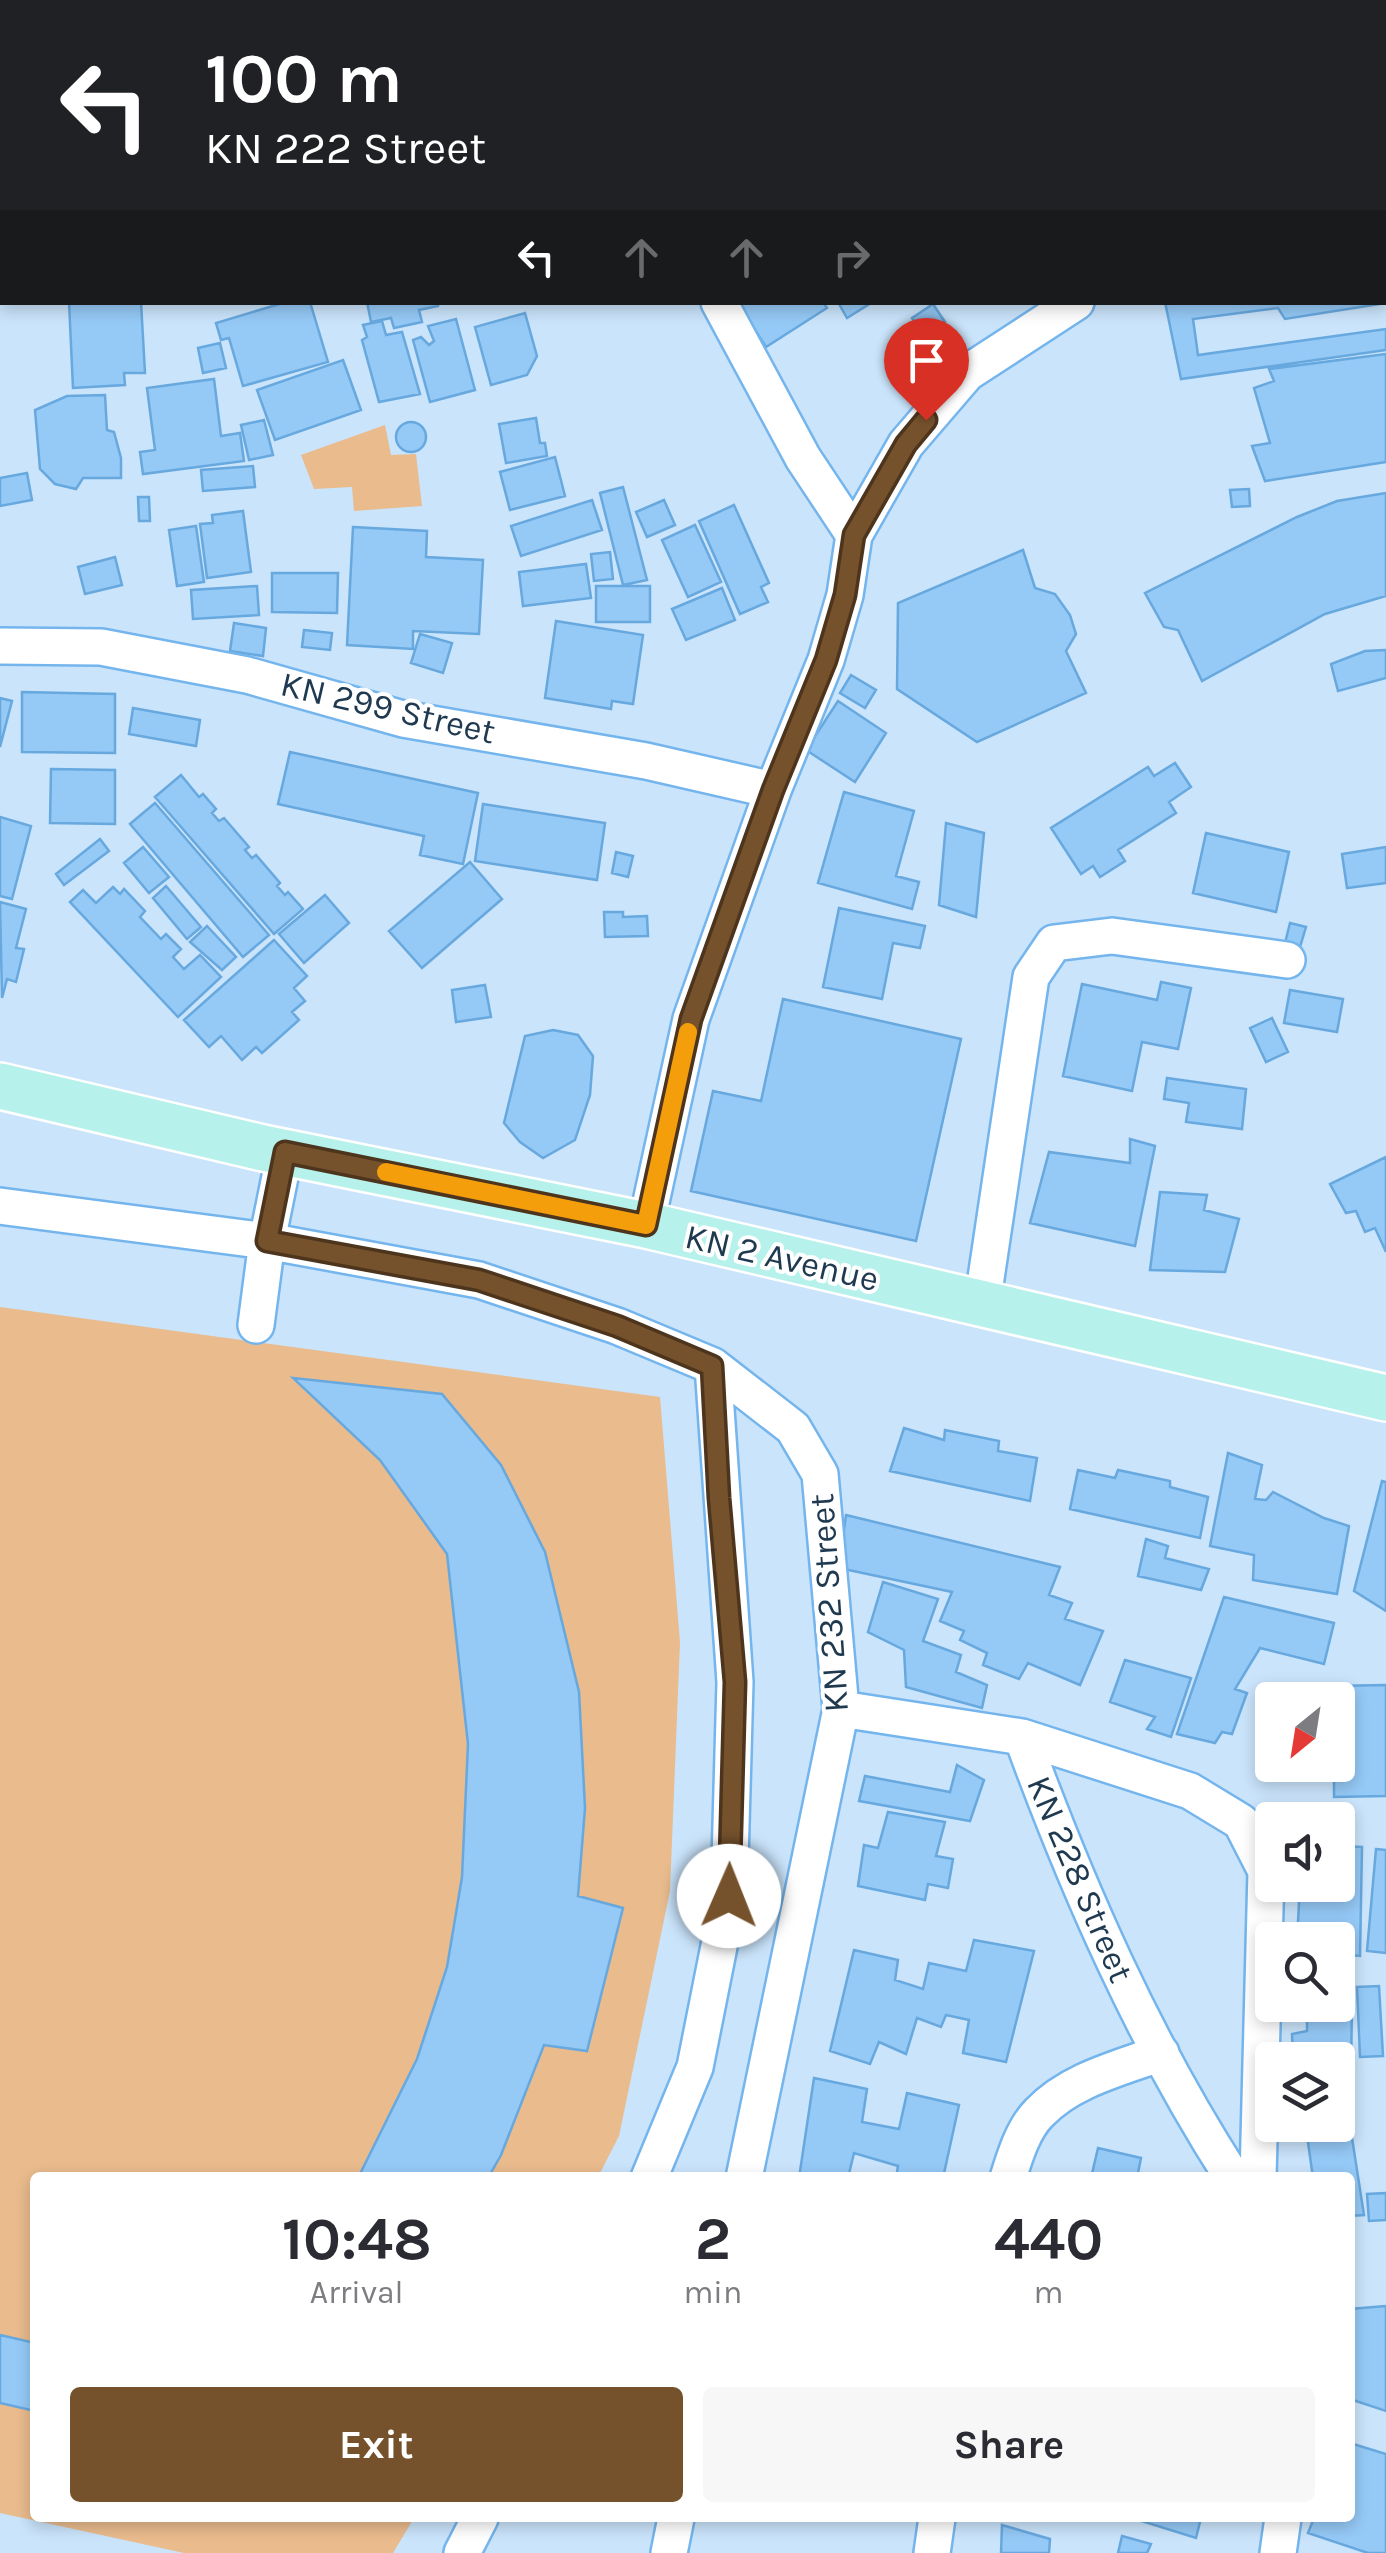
<!DOCTYPE html>
<html lang="en">
<head>
<meta charset="utf-8">
<style>
	:root { --surface:#fff; --page:#f7f7f7; --text:#2b2b33; --muted:#7c7c81; --accent:#76522c }
	body { margin:0; font-family:Karla,sans-serif; background:var(--page); color:var(--text); height:100vh; display:flex; flex-direction:column; font-size:38px; white-space:nowrap }
	* { box-sizing:border-box; margin:0 }
	p { font-size:32px; color:var(--muted) }
	.icon { flex:none; width:55px; height:55px; fill:none; stroke:currentColor; stroke-width:2; stroke-linecap:round; stroke-linejoin:round }
	.map { position:relative; flex:1; overflow:hidden }
	.details { position:absolute; left:30px; top:2172px; width:1325px; height:350px; display:flex; flex-direction:column; background:var(--surface); border-radius:10px; box-shadow:0 5px 15px #0003 }
	.details>* { flex:none }
	.hud { position:absolute; left:0px; top:0px; width:1388px; height:305px; box-shadow:0 5px 15px #0003; background:#202124; color:#fff; overflow:hidden }
	.needle { width:65px; rotate:210deg }
	.buttons { position:absolute; left:1255px; top:1682px; display:grid; gap:20px }
	.buttons a { display:grid; place-items:center; width:100px; height:100px; border-radius:10px; background:var(--surface); box-shadow:0 5px 15px #0003; font-size:50px }
	.pin { position:absolute; display:grid; place-items:center; width:85px; height:85px; color:#fff; margin:-102px -42px; border-radius:50% 50% 50% 0; rotate:-45deg; box-shadow:0 0 10px #0007 }
	.pin .icon { rotate:45deg }
	.me { position:absolute; width:110px; margin:-55px; rotate:1deg; stroke-linejoin:round; filter:drop-shadow(0 0 8px #0008) }
	.turn { display:flex; align-items:center; gap:35px; height:210px; padding:0 40px; font-size:45px }
	.turn .icon { width:130px; height:130px; stroke-width:2.5 }
	.turn b { display:block; font-size:70px; line-height:85px }
	.lanes { display:flex; align-items:center; height:95px; padding:0 40px; background:#0003; justify-content:center; gap:50px; direction:ltr }
	.lanes .off { opacity:.35 }
	.eta { display:flex; justify-content:space-evenly; align-items:center; height:170px; text-align:center }
	.eta b { font-size:60px; font-weight:700; line-height:70px }
	.cta { display:flex; gap:20px; margin-top:auto; padding:20px 40px }
	.cta a { flex:1; height:115px; border-radius:10px; background:var(--accent); color:#fff; font-size:40px; font-weight:700; line-height:115px; text-align:center }
	.cta a+a { background:var(--page); color:var(--text) }
	.map>svg:first-child { display:block }
	.green { fill:#e9bb8d }
	.building { fill:#95c9f6; stroke:#67a8df; stroke-width:2.5 }
	.lines { fill:none; stroke-linecap:round; stroke-linejoin:round }
	.minor-casing { stroke:#74b5ed; stroke-width:40 }
	.major-casing { stroke:#fff; stroke-width:50 }
	.minor { stroke:#fff; stroke-width:35 }
	.major { stroke:#b6f2eb; stroke-width:45 }
	.route-casing { stroke:#4d351d; stroke-width:25 }
	.route { stroke:#76522c; stroke-width:18 }
	.slow { stroke:#f59e0b; stroke-width:18 }
	.labels { text-anchor:middle; dominant-baseline:central; stroke-width:8; stroke-linejoin:round; paint-order:stroke }
	.street-label { font-size:35px; fill:#1e3950; stroke:#fff }
</style>
</head>
<body>
<div class="map">
<svg width="1386" height="2553" viewBox="0 0 1386 2553">
	<rect width="100%" height="100%" fill="#cae4fb"/>
	<path class="green" d="M 385,425 L 391,455 L 416,454 L 422,506 L 354,511 L 352,487 L 314,489 L 301,455 Z
		M 0,1307 L 660,1397 L 680,1642 L 670,1891 L 619,2136 L 598,2177 L 35,2178 L 35,2518 L 414,2518 L 393,2553 L 184,2553 L 0,2513 Z"/>
	<path class="building" d="M 1386,224 L 1386,303 L 1285,319 L 1278,308 L 1193,319 L 1198,355 L 1386,329 L 1386,350 L 1181,379 L 1165,302 L 1385,302 Z
		M 69,302 L 141,302 L 145,373 L 124,373 L 125,385 L 73,388 Z
		M 286,302 L 310,302 L 328,362 L 243,386 L 229,338 L 221,340 L 216,323 Z
		M 367,302 L 438,302 L 438,306 L 419,310 L 422,322 L 394,328 L 391,318 L 371,322 Z
		M 737,302 L 823,302 L 827,308 L 766,347 Z
		M 838,302 L 871,302 L 871,303 L 847,318 Z
		M 933,304 L 945,322 L 925,336 L 912,318 Z
		M 525,313 L 537,356 L 527,375 L 491,385 L 475,327 Z
		M 456,319 L 475,390 L 430,402 L 413,340 L 421,337 L 429,345 L 434,341 L 428,326 Z
		M 382,321 L 386,335 L 402,332 L 420,394 L 379,402 L 362,340 L 367,337 L 363,325 Z
		M 220,343 L 226,368 L 203,373 L 198,348 Z
		M 1386,354 L 1386,462 L 1265,481 L 1252,446 L 1270,443 L 1254,388 L 1274,381 L 1269,369 Z
		M 343,360 L 361,410 L 275,440 L 257,390 Z
		M 214,379 L 221,436 L 240,433 L 244,461 L 143,474 L 140,452 L 155,450 L 147,388 Z
		M 105,395 L 107,430 L 114,432 L 121,458 L 121,478 L 83,478 L 76,489 L 55,484 L 40,469 L 35,410 L 67,396 Z
		M 536,418 L 540,443 L 545,443 L 547,456 L 506,463 L 499,424 Z
		M 264,420 L 273,455 L 249,460 L 241,425 Z
		M396 437a15 15 0 1 1 30 0a15 15 0 1 1-30 0Z
		M 555,457 L 565,496 L 510,510 L 500,472 Z
		M 253,466 L 255,487 L 203,491 L 201,470 Z
		M 27,473 L 32,500 L 0,506 L 0,478 Z
		M 623,487 L 647,580 L 623,585 L 600,493 Z
		M 1249,489 L 1250,506 L 1232,507 L 1230,490 Z
		M 1386,493 L 1386,596 L 1325,614 L 1202,681 L 1178,630 L 1164,627 L 1145,593 L 1297,517 L 1337,501 Z
		M 138,497 L 149,497 L 150,521 L 139,521 Z
		M 592,500 L 602,530 L 521,556 L 511,526 Z
		M 664,500 L 675,525 L 647,537 L 636,512 Z
		M 734,505 L 769,583 L 761,587 L 768,602 L 740,614 L 699,521 Z
		M 243,511 L 251,572 L 207,578 L 200,524 L 213,523 L 212,515 Z
		M 695,525 L 721,582 L 688,597 L 662,540 Z
		M 196,526 L 204,582 L 177,586 L 169,530 Z
		M 353,527 L 427,531 L 426,557 L 483,560 L 479,634 L 413,631 L 413,649 L 347,645 Z
		M 1023,550 L 1035,588 L 1055,594 L 1070,615 L 1076,634 L 1066,651 L 1086,693 L 977,742 L 897,689 L 898,603 Z
		M 610,552 L 613,579 L 594,581 L 591,554 Z
		M 115,557 L 122,585 L 85,594 L 78,567 Z
		M 586,564 L 591,598 L 523,606 L 519,572 Z
		M 272,573 L 338,573 L 337,613 L 272,612 Z
		M 257,586 L 259,615 L 193,619 L 191,590 Z
		M 596,586 L 650,586 L 650,622 L 596,622 Z
		M 722,588 L 735,620 L 686,640 L 672,609 Z
		M 556,621 L 643,635 L 633,704 L 612,701 L 611,709 L 545,698 Z
		M 234,623 L 266,628 L 263,656 L 230,651 Z
		M 304,630 L 332,633 L 330,650 L 302,647 Z
		M 420,634 L 452,643 L 443,673 L 411,663 Z
		M 1386,650 L 1386,678 L 1338,691 L 1331,664 L 1365,651 Z
		M 851,675 L 876,690 L 865,708 L 840,693 Z
		M 22,692 L 115,694 L 115,753 L 22,752 Z
		M 0,698 L 12,701 L 0,747 Z
		M 838,701 L 886,733 L 855,782 L 806,750 Z
		M 133,708 L 200,720 L 196,746 L 129,734 Z
		M 290,752 L 478,793 L 463,864 L 420,855 L 424,836 L 278,804 Z
		M 1175,763 L 1191,787 L 1169,802 L 1176,813 L 1118,850 L 1125,861 L 1100,877 L 1093,866 L 1081,874 L 1051,828 L 1148,767 L 1154,776 Z
		M 51,769 L 115,770 L 115,824 L 50,823 Z
		M 181,775 L 199,797 L 203,794 L 216,809 L 212,813 L 219,821 L 224,818 L 249,847 L 245,850 L 252,858 L 256,855 L 280,883 L 277,886 L 285,895 L 288,892 L 303,909 L 274,934 L 155,797 Z
		M 844,792 L 914,811 L 896,876 L 919,882 L 912,909 L 818,883 Z
		M 155,803 L 269,935 L 243,957 L 130,824 Z
		M 483,804 L 605,823 L 597,880 L 475,861 Z
		M 0,817 L 31,826 L 12,899 L 0,896 Z
		M 946,823 L 984,833 L 976,917 L 939,905 Z
		M 1206,833 L 1289,852 L 1276,912 L 1193,893 Z
		M 100,839 L 109,851 L 64,885 L 56,874 Z
		M 143,847 L 169,877 L 149,893 L 124,863 Z
		M 1386,847 L 1386,883 L 1347,888 L 1342,854 Z
		M 616,852 L 633,856 L 628,877 L 612,873 Z
		M 470,862 L 502,899 L 422,968 L 389,931 Z
		M 166,886 L 201,927 L 187,939 L 153,898 Z
		M 113,887 L 120,894 L 124,889 L 145,911 L 140,917 L 161,939 L 166,934 L 181,949 L 173,957 L 184,969 L 200,955 L 221,977 L 178,1017 L 70,902 L 83,890 L 96,903 Z
		M 325,895 L 349,923 L 304,963 L 279,934 Z
		M 0,902 L 26,909 L 16,948 L 24,949 L 16,982 L 7,979 L 2,998 Z
		M 839,908 L 925,926 L 920,948 L 893,943 L 882,999 L 823,987 Z
		M 604,912 L 623,912 L 623,917 L 647,916 L 648,936 L 605,937 Z
		M 1290,923 L 1306,927 L 1300,947 L 1285,943 Z
		M 207,926 L 236,957 L 222,970 L 190,942 Z
		M 274,940 L 307,976 L 294,988 L 305,1001 L 292,1012 L 299,1020 L 262,1053 L 256,1047 L 242,1060 L 221,1036 L 209,1047 L 184,1020 Z
		M 1161,982 L 1191,988 L 1178,1049 L 1142,1042 L 1132,1091 L 1063,1076 L 1082,984 L 1157,1000 Z
		M 485,985 L 491,1017 L 456,1022 L 452,990 Z
		M 1290,990 L 1343,999 L 1337,1032 L 1284,1023 Z
		M 783,999 L 961,1039 L 916,1241 L 691,1191 L 713,1091 L 761,1101 Z
		M 1272,1018 L 1288,1052 L 1266,1062 L 1250,1028 Z
		M 553,1030 L 578,1035 L 593,1056 L 590,1095 L 575,1140 L 543,1158 L 520,1142 L 504,1123 L 525,1036 Z
		M 1167,1078 L 1246,1089 L 1242,1129 L 1186,1122 L 1189,1103 L 1164,1099 Z
		M 1130,1139 L 1155,1146 L 1135,1246 L 1030,1223 L 1049,1152 L 1130,1163 Z
		M 1386,1157 L 1386,1252 L 1375,1228 L 1365,1232 L 1356,1211 L 1346,1213 L 1330,1184 Z
		M 1160,1192 L 1207,1195 L 1204,1210 L 1239,1219 L 1225,1272 L 1150,1270 Z
		M 293,1378 L 442,1394 L 501,1465 L 545,1552 L 579,1692 L 585,1808 L 578,1896 L 623,1908 L 587,2051 L 544,2045 L 501,2155 L 488,2178 L 358,2178 L 417,2059 L 447,1967 L 462,1877 L 468,1744 L 447,1554 L 380,1460 Z
		M 904,1428 L 944,1440 L 945,1430 L 999,1441 L 998,1451 L 1037,1458 L 1030,1501 L 890,1471 Z
		M 1228,1453 L 1262,1465 L 1255,1499 L 1266,1500 L 1273,1492 L 1324,1518 L 1349,1526 L 1337,1594 L 1253,1580 L 1254,1555 L 1210,1546 Z
		M 1078,1470 L 1115,1478 L 1118,1470 L 1170,1481 L 1170,1487 L 1208,1497 L 1200,1538 L 1070,1509 Z
		M 1382,1481 L 1386,1482 L 1386,1611 L 1354,1591 Z
		M 846,1515 L 1060,1567 L 1049,1595 L 1072,1603 L 1065,1619 L 1103,1631 L 1080,1685 L 1028,1663 L 1019,1679 L 983,1665 L 987,1653 L 960,1640 L 964,1631 L 940,1621 L 952,1592 L 839,1568 Z
		M 1146,1539 L 1168,1546 L 1165,1558 L 1209,1569 L 1201,1590 L 1138,1576 Z
		M 883,1582 L 938,1599 L 923,1641 L 961,1655 L 956,1672 L 987,1685 L 982,1708 L 906,1687 L 904,1650 L 868,1632 Z
		M 1224,1597 L 1334,1623 L 1324,1664 L 1260,1648 L 1235,1689 L 1247,1693 L 1232,1734 L 1222,1732 L 1215,1743 L 1177,1734 Z
		M 1125,1660 L 1191,1678 L 1171,1737 L 1147,1729 L 1155,1717 L 1110,1702 Z
		M 1386,1685 L 1386,1796 L 1334,1797 L 1334,1773 L 1318,1774 L 1318,1765 L 1338,1765 L 1338,1700 L 1333,1700 L 1333,1686 Z
		M 957,1765 L 984,1780 L 970,1821 L 859,1801 L 865,1776 L 950,1792 Z
		M 888,1812 L 945,1822 L 936,1856 L 953,1859 L 948,1888 L 928,1884 L 925,1900 L 858,1886 L 864,1845 L 878,1848 Z
		M 1338,1846 L 1362,1847 L 1360,1956 L 1338,1954 L 1338,1940 L 1297,1940 L 1300,1885 L 1338,1885 Z
		M 1376,1849 L 1386,1850 L 1386,1953 L 1367,1951 Z
		M 974,1940 L 1034,1951 L 1006,2062 L 963,2053 L 969,2020 L 946,2015 L 941,2027 L 917,2018 L 906,2054 L 879,2042 L 870,2064 L 830,2051 L 854,1950 L 898,1960 L 895,1980 L 923,1989 L 929,1963 L 966,1971 Z
		M 1338,1983 L 1340,1983 L 1340,1990 L 1346,1990 L 1346,2005 L 1352,2005 L 1351,2068 L 1338,2067 L 1338,2060 L 1293,2060 L 1292,2034 L 1307,2031 L 1307,2005 L 1338,2005 Z
		M 1379,1986 L 1383,2056 L 1360,2057 L 1357,1987 Z
		M 814,2078 L 867,2089 L 862,2122 L 899,2129 L 907,2093 L 959,2105 L 943,2178 L 896,2178 L 898,2166 L 854,2153 L 848,2178 L 799,2178 Z
		M 1350,2125 L 1364,2215 L 1350,2216 L 1350,2178 L 1313,2178 L 1306,2128 Z
		M 1098,2148 L 1141,2158 L 1137,2178 L 1091,2178 Z
		M 1386,2193 L 1386,2220 L 1369,2221 L 1367,2194 Z
		M 1386,2306 L 1386,2411 L 1350,2399 L 1350,2309 Z
		M 0,2335 L 35,2343 L 35,2411 L 0,2403 Z
		M 1350,2443 L 1386,2454 L 1386,2553 L 1368,2553 L 1308,2533 L 1314,2518 L 1350,2518 Z
		M 1132,2518 L 1201,2518 L 1196,2538 Z
		M 1002,2525 L 1050,2539 L 1049,2553 L 1001,2553 Z
		M 1122,2536 L 1151,2544 L 1147,2553 L 1118,2553 Z"/>
	<g class="lines">
		<defs>
			<path id="minor" d="M 520,0 L 522,2
				M 870,0 L 871,2
				M 1235,0 L 1236,2
				M 113,2 L 115,0
				M 1385,111 L 1386,110
				M 0,257 L 2,246
				M 719,302 L 803,458 L 854,535
				M 0,646 L 101,647 L 247,675 L 403,719 L 646,761 L 773,790
				M 285,1152 L 267,1241 L 479,1280 L 617,1326 L 713,1366 L 735,1682 L 729,1896 L 695,2067 L 649,2178
				M 0,1206 L 267,1241 L 256,1325
				M 646,1225 L 691,1019 L 773,790 L 826,660 L 845,595 L 854,535 L 906,444 L 967,373 L 1076,302
				M 982,1305 L 1031,977 L 1054,943 L 1112,936 L 1287,960
				M 713,1366 L 793,1428 L 820,1474 L 841,1709 L 744,2178
				M 841,1709 L 1022,1737 C 1078,1890 1144,2040 1233,2178
				M 1022,1737 L 1190,1791 L 1241,1822 L 1266,1871 L 1258,2178
				M 1008,2178 C 1015,2156 1023,2129 1039,2113 C 1070,2080 1120,2068 1161,2053
				M 462,2553 L 480,2518
				M 669,2553 L 676,2518
				M 932,2553 L 937,2518
				M 1278,2553 L 1283,2518"/>
			<path id="major" d="M 0,1086 L 263,1148 L 646,1225 L 1386,1398"/>
		</defs>
		<use href="#minor" class="minor-casing"/>
		<use href="#major" class="major-casing"/>
		<use href="#minor" class="minor"/>
		<use href="#major" class="major"/>
	</g>
	<g class="lines">
		<defs>
			<path id="route" d="M 729,1896 L 735,1682 L 719,1498 L 712,1366 L 617,1326 L 479,1280 L 267,1241 L 285,1152 L 646,1225 L 691,1019 L 773,790 L 826,660 L 845,595 L 854,535 L 906,444 L 926,420"/>
		</defs>
		<use href="#route" class="route-casing"/>
		<use href="#route" class="route"/>
		<path class="slow" d="M 386,1172 L 646,1225 L 688,1032"/>
	</g>
	<g class="labels">
		<g class="street-label">
			<text transform="translate(388 708) rotate(13)">KN 299 Street</text>
			<text transform="translate(782 1258) rotate(13)">KN 2 Avenue</text>
			<text transform="translate(829 1603) rotate(-94)">KN 232 Street</text>
			<text transform="translate(1080 1879) rotate(67)">KN 228 Street</text>
		</g>
	</g>
</svg>
<div class="buttons">
<a><svg class="needle" viewBox="-14 -14 28 28"><path d="M0-13l5 13h-10z" fill="#e53935"/><path d="M0 13l5-13h-10z" fill="#7c7c81"/></svg></a>
<a><svg class="icon" aria-label="sound" viewBox="0 0 24 24"><path d="M4 9h4l5-4v14l-5-4H4zM17 9q2 3 0 6"/></svg></a>
<a><svg class="icon" aria-label="search" viewBox="0 0 24 24"><circle cx="10" cy="10" r="6"/><path d="M15 15l6 6"/></svg></a>
<a><svg class="icon" aria-label="layers" viewBox="0 0 24 24"><path d="M12 4l9 5-9 5-9-5zM3 14l9 5 9-5"/></svg></a>
</div>
<div class="pin" style="left:926px;top:420px;background:#d93025"><svg class="icon" aria-label="arrive" viewBox="0 0 24 24"><path d="M6 21V4h12l-3 4 3 4H6"/></svg></div>
<svg class="me" style="left:729px;top:1896px" viewBox="-20 -20 40 40"><circle r="19" fill="#fff"/><path d="M0-13L10 11 0 6-10 11z" fill="#76522c"/></svg>
<div class="hud">
<div class="turn"><svg class="icon" aria-label="left" viewBox="0 0 24 24"><path d="M17 20v-9H6M10 6l-5 5 5 5"/></svg><div><b>100 m</b>KN 222 Street</div></div>
<div class="lanes"><svg class="icon" aria-label="left" viewBox="0 0 24 24"><path d="M17 20v-9H6M10 6l-5 5 5 5"/></svg><svg class="icon off" aria-label="ahead" viewBox="0 0 24 24"><path d="M12 20V5M6 11l6-6 6 6"/></svg><svg class="icon off" aria-label="ahead" viewBox="0 0 24 24"><path d="M12 20V5M6 11l6-6 6 6"/></svg><svg class="icon off" aria-label="right" viewBox="0 0 24 24"><path d="M7 20v-9h11M14 6l5 5-5 5"/></svg></div>
</div>
<section class="details">
<div class="eta">
<div><b>10:48</b><p>Arrival</p></div>
<div><b>2</b><p>min</p></div>
<div><b>440</b><p>m</p></div>
</div>
<div class="cta"><a>Exit</a><a>Share</a></div>
</section>
</div>
</body>
</html>
